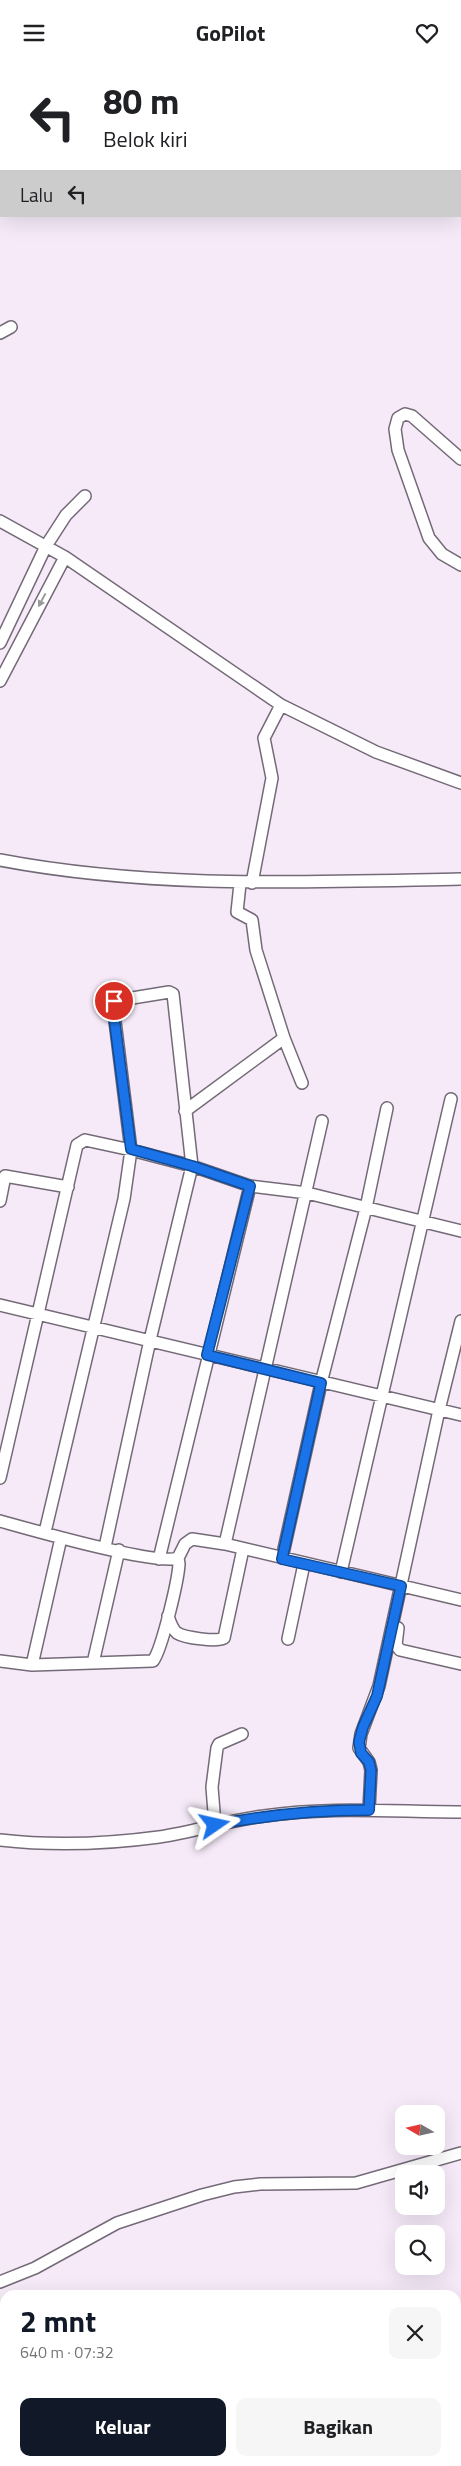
<!DOCTYPE html>
<html lang="id">
<head>
<meta charset="utf-8">
<style>
	:root { --surface:#fff; --page:#f6f6f6; --text:#202124; --muted:#757577; --accent:#111827 }
	body { margin:0; font-family:"Titillium Web",sans-serif; background:var(--page); color:var(--text); height:100vh; display:flex; flex-direction:column; font-size:19px; white-space:nowrap }
	* { box-sizing:border-box; margin:0 }
	p { font-size:16px; color:var(--muted) }
	.icon { flex:none; width:28px; height:28px; fill:none; stroke:currentColor; stroke-width:2; stroke-linecap:round; stroke-linejoin:round }
	.map { position:relative; flex:1; overflow:hidden }
	.panel { position:absolute; left:0px; top:2225px; width:461px; height:176px; display:flex; flex-direction:column; background:var(--surface); border-radius:15px 15px 0 0; box-shadow:0 5px 20px #0002 }
	.panel>* { flex:none }
	.top-card { position:absolute; left:0px; top:0px; width:461px; height:152px; box-shadow:0 5px 20px #0002; background:#fff; color:var(--text); overflow:hidden }
	.needle { width:32px; rotate:279deg }
	.fabs { position:absolute; left:395px; top:2040px; display:grid; gap:10px }
	.fabs a { display:grid; place-items:center; width:50px; height:50px; border-radius:10px; background:var(--surface); box-shadow:0 5px 20px #0002; font-size:25px }
	.pin { position:absolute; display:grid; place-items:center; width:42px; height:42px; color:#fff; margin:-21px; border:2px solid #fff; border-radius:50%; box-shadow:0 1px 5px #0007 }
	.me { position:absolute; width:55px; margin:-28px; rotate:79deg; stroke-linejoin:round; filter:drop-shadow(0 0 4px #0008) }
	.turn { display:flex; align-items:center; gap:18px; height:105px; padding:0 20px; font-size:22px }
	.turn .icon { width:65px; height:65px; stroke-width:2.5 }
	.turn b { display:block; font-size:35px; line-height:42px }
	.then { display:flex; align-items:center; height:48px; padding:0 20px; background:#0003; gap:10px; font-size:19px }
	.round { display:grid; place-items:center; flex:none; width:52px; height:52px; border-radius:10px; background:var(--page) }
	.overview { display:flex; align-items:center; justify-content:space-between; height:85px; padding:0 20px }
	h1 { font-size:30px; font-weight:700; line-height:38px; color:var(--accent) }
	.action { display:flex; gap:10px; margin-top:auto; padding:10px 20px }
	.action a { flex:1; height:58px; border-radius:10px; background:var(--accent); color:#fff; font-size:20px; font-weight:700; line-height:58px; text-align:center }
	.action a+a { background:var(--page); color:var(--text) }
	header { display:flex; justify-content:space-between; align-items:center; height:65px; padding:0 20px; background:var(--surface); font-size:22px; font-weight:700 }
	.map>svg:first-child { display:block }
	.lines { fill:none; stroke-linecap:round; stroke-linejoin:round }
	.street-casing { stroke:#746a77; stroke-width:14 }
	.street { stroke:#fff; stroke-width:11 }
	.oneway { fill:#989799 }
	.route-casing { stroke:#114b97; stroke-width:12 }
	.route { stroke:#1a73e8; stroke-width:9 }
</style>
</head>
<body>
<header><svg class="icon" aria-label="menu" viewBox="0 0 24 24"><path d="M4 6h16M4 12h16M4 18h16"/></svg>GoPilot<svg class="icon" aria-label="heart" viewBox="0 0 24 24"><path d="M12 20l-8-8c-3-5 5-10 8-4 3-6 11-1 8 4z"/></svg></header>
<div class="map">
<svg width="461" height="2401" viewBox="0 0 461 2401">
	<rect width="100%" height="100%" fill="#f6eaf9"/>
	<g class="lines">
		<defs>
			<path id="street" d="M 0,268 L 11,262
				M 461,394 L 412,351 L 405,349 L 398,353 L 395,364 L 398,385 L 429,473 L 442,489 L 461,500
				M 0,456 L 65,492 L 281,640 L 376,687 L 461,718
				M 0,578 L 46,481 L 66,450 L 85,431
				M 0,616 L 65,492
				M 0,795 C 152,824 307,817 461,814
				M 252,818 L 272,713 L 264,673 L 281,640
				M 284,973 L 302,1018
				M 185,1046 L 284,973 L 256,885 L 252,855 L 237,847 L 240,819
				M 0,1136 L 5,1111 L 68,1122
				M 0,1240 L 461,1350
				M 0,1413 L 77,1080 L 85,1075 L 131,1085 L 192,1101 L 250,1121 L 307,1128 L 461,1166
				M 0,1456 C 29,1464 157,1501 178,1493 L 179,1499 C 178,1516 162,1584 153,1596 L 32,1600 L 0,1596
				M 45,1467 L 124,1134 L 131,1085 L 113,940 L 114,936 L 169,927 L 173,929 L 192,1101 L 150,1275 L 105,1482
				M 225,1479 L 322,1056
				M 178,1493 L 185,1479 L 192,1474 L 225,1479 L 461,1535
				M 282,1493 L 321,1318 L 366,1143 L 387,1043
				M 159,1494 L 250,1121
				M 341,1507 L 451,1034
				M 168,1551 C 170,1557 172,1564 177,1568 C 185,1573 217,1577 224,1573 L 243,1484
				M 398,1563 L 396,1580 L 400,1585 L 461,1599
				M 288,1574 L 304,1499
				M 93,1598 L 119,1485
				M 32,1600 L 61,1473
				M 369,1745 L 371,1705 L 369,1697 L 359,1683 L 361,1669 L 379,1621 L 439,1345 L 461,1256
				M 215,1760 L 212,1722 L 217,1683 L 219,1679 L 242,1669
				M 0,1775 C 52,1781 107,1779 159,1772 C 194,1767 228,1755 264,1751 C 329,1741 395,1747 461,1747
				M 0,2217 L 35,2203 L 117,2158 L 202,2130 L 234,2122 L 260,2119 L 356,2118 L 461,2088"/>
		</defs>
		<use href="#street" class="street-casing"/>
		<use href="#street" class="street"/>
	</g>
	<defs><path id="oneway-solid" d="M-6-.8H1V-3.2L6.5 0L1 3.2V.8H-6Z" transform="scale(1.25)"/></defs>
	<use class="oneway" href="#oneway-solid" transform="translate(42 535) rotate(118)"/>
	<g class="lines">
		<defs>
			<path id="route" d="M 114,936 L 113,944 L 131,1084 L 192,1101 L 250,1121 L 207,1290 L 321,1318 L 282,1494 L 401,1521 L 377,1631 L 363,1662 L 359,1677 L 361,1688 L 369,1697 L 371,1705 L 369,1745 C 316,1745 266,1750 215,1760"/>
		</defs>
		<use href="#route" class="route-casing"/>
		<use href="#route" class="route"/>
	</g>
</svg>
<div class="fabs">
<a><svg class="needle" viewBox="-14 -14 28 28"><path d="M0-13l5 13h-10z" fill="#e53935"/><path d="M0 13l5-13h-10z" fill="#757577"/></svg></a>
<a><svg class="icon" aria-label="sound" viewBox="0 0 24 24"><path d="M4 9h4l5-4v14l-5-4H4zM17 9q2 3 0 6"/></svg></a>
<a><svg class="icon" aria-label="search" viewBox="0 0 24 24"><circle cx="10" cy="10" r="6"/><path d="M15 15l6 6"/></svg></a>
</div>
<div class="pin" style="left:114px;top:936px;background:#d93025"><svg class="icon" aria-label="arrive" viewBox="0 0 24 24"><path d="M6 21V4h12l-3 4 3 4H6"/></svg></div>
<svg class="me" style="left:215px;top:1760px" viewBox="-20 -20 40 40"><path d="M0-17L14 15 0 8-14 15z" fill="#1a73e8" stroke="#fff" stroke-width="4"/></svg>
<div class="top-card">
<div class="turn"><svg class="icon" aria-label="left" viewBox="0 0 24 24"><path d="M17 20v-9H6M10 6l-5 5 5 5"/></svg><div><b>80 m</b>Belok kiri</div></div>
<div class="then">Lalu<svg class="icon" aria-label="left" viewBox="0 0 24 24"><path d="M17 20v-9H6M10 6l-5 5 5 5"/></svg></div>
</div>
<section class="panel">
<div class="overview"><div><h1>2 mnt</h1><p>640 m · 07:32</p></div><a class="round"><svg class="icon" aria-label="close" viewBox="0 0 24 24"><path d="M6 6l12 12M18 6L6 18"/></svg></a></div>
<div class="action"><a>Keluar</a><a>Bagikan</a></div>
</section>
</div>
</body>
</html>
